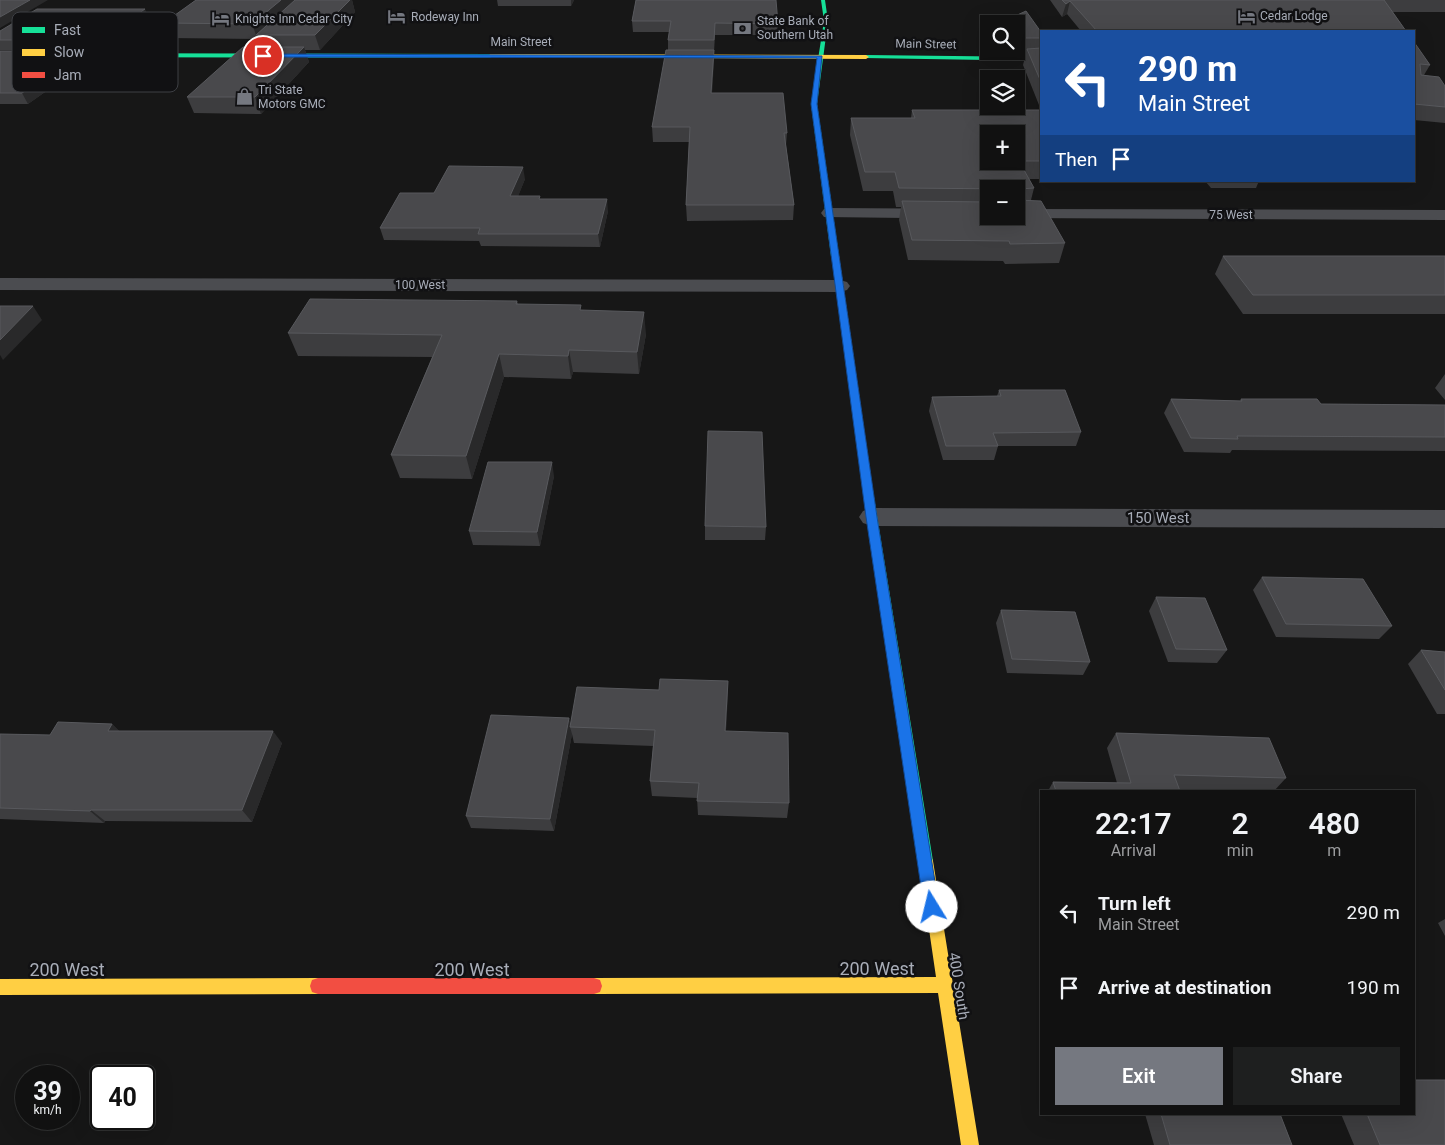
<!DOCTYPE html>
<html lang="en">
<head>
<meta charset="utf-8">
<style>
	:root { --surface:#111; --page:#1e1f1f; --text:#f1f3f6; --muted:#9c9d9f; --line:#303131; --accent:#757880 }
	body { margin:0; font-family:Roboto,sans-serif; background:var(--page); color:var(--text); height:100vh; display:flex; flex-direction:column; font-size:19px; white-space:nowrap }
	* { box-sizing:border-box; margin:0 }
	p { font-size:16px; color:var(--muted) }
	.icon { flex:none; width:28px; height:28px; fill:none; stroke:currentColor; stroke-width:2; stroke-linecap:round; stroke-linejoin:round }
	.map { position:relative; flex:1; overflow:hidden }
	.panel { position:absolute; left:1040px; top:790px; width:375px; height:325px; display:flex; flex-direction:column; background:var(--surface); border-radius:0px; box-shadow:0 5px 20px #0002,0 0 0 1px var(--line) }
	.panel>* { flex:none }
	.hud { position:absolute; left:1040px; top:30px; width:375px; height:152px; border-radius:0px; box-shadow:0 5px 20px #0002,0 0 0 1px var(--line); background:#1a4fa0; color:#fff; overflow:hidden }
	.fabs { position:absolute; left:980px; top:15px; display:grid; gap:10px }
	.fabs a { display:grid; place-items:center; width:45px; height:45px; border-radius:0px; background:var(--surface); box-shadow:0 5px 20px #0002,0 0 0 1px var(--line); font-size:25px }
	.speed { position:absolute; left:15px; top:1065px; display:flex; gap:10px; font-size:25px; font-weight:700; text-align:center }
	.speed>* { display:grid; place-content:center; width:65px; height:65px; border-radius:50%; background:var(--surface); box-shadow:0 5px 20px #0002,0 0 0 1px var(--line); line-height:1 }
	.speed small { font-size:12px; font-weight:400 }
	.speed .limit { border:2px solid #111; border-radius:8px; background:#fff; color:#111 }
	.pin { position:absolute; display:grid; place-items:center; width:42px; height:42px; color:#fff; margin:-21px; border:2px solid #fff; border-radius:50%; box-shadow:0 1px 5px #0007 }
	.me { position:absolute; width:55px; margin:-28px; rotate:351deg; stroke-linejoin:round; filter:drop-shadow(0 0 4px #0008) }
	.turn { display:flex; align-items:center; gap:18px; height:105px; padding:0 15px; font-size:22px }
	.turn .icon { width:65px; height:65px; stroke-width:2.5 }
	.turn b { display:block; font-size:35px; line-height:42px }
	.then { display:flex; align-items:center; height:48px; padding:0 15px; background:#0003; gap:10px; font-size:19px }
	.eta { display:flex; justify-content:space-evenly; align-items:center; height:85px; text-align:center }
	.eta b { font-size:30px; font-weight:600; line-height:35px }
	.button { display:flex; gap:10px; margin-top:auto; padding:10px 15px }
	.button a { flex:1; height:58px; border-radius:0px; background:var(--accent); color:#fff; font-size:20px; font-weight:600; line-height:58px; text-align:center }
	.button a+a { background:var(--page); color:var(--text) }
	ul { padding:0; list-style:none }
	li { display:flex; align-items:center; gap:15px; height:75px; padding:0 15px }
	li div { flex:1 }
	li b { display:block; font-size:19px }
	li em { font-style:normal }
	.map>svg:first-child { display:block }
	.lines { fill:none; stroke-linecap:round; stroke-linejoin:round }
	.street { fill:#4b4c50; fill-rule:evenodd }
	.fast { fill:#16e098; fill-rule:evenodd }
	.slow { fill:#ffcf43; fill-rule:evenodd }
	.jam { fill:#f24e42; fill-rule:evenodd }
	.wall { fill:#3d3d3f; fill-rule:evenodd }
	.shaded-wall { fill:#29292a }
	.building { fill:#49494c; stroke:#58595d; fill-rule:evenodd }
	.route { fill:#1a73e8; stroke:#114b97 }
	.labels { text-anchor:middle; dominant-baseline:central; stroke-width:5; stroke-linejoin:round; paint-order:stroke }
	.far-poi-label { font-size:12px; fill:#a8adb8; stroke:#111113; text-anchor:start }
	.far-street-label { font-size:12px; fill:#a8adb8; stroke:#111113 }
	.street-label { font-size:15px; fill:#a8adb8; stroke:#111113 }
	.near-street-label { font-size:18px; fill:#a8adb8; stroke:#111113 }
	.key { fill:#111113; stroke:#3e4045; stroke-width:1 }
	.key-label { font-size:14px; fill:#a8adb8 }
</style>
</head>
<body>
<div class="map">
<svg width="1445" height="1145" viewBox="0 0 1445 1145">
	<rect width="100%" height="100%" fill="#171717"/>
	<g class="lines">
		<path class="street" d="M 830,208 L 989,209 L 989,216 L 996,216 L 989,219 L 824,217 L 821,213 L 824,209 Z
			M 1016,209 L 1445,210 L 1445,220 L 1010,218 L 1009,216 L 1016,216 Z
			M 0,278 L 840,280 L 847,282 L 850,286 L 847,290 L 840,292 L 0,290 Z
			M 872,508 L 1445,510 L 1445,528 L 872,526 L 863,523 L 859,517 L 863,511 Z"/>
		<path class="fast" d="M 821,0 L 825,0 L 828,21 L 817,104 L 839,256 L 835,258 L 831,256 L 811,104 L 824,21 Z
			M 0,53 L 490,54 L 493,56 L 490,58 L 0,57 Z
			M 866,55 L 1041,57 L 1041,61 L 864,58 Z
			M 868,487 L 873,491 L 933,861 L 931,866 L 926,868 L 921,866 L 919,861 L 863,491 Z"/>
		<path class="slow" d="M 490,54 L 866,55 L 869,57 L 866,59 L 488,57 Z
			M 832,254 L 839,256 L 873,491 L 868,495 L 863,491 Z
			M 926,854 L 931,856 L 933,861 L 979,1145 L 961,1145 L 938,993 L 594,994 L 588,992 L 586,986 L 588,980 L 594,978 L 936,977 L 919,861 L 921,856 Z
			M 318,978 L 324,980 L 326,986 L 324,992 L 318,994 L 0,995 L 0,979 Z"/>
		<path class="jam" d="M 318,978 L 594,978 L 600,980 L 602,986 L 600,992 L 594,994 L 318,994 L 312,992 L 310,986 L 312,980 Z"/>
	</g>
	<path class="wall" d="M 196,0 L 352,0 L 355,12 L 320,50 L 305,50 L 309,62 L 261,114 L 194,113 L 187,97 L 260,47 L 257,39 L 170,38 L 164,23 Z
		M 497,0 L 574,0 L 571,6 L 498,6 Z
		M 636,0 L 778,24 L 777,35 L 715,35 L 714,52 L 712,93 L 787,133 L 786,145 L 794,205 L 793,220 L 687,221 L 686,205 L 689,142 L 653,142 L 652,127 L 668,50 L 668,40 L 669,32 L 633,32 L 632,21 Z
		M 1050,0 L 1445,0 L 1445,12 L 1393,12 L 1406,31 L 1081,31 L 1067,14 L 1062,17 Z
		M 1013,17 L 1041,32 L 1041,179 L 1029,179 L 1034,188 L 1031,200 L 1065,243 L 1059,263 L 1005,264 L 1003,261 L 908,260 L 899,220 L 901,207 L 896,207 L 893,191 L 863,191 L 850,135 L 851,118 L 911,118 L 912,110 L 1041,110 L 1023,65 L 1026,53 L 1018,53 L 1016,48 L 1016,24 L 1011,24 ZM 989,189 L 1016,189 L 1016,216 L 989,216 Z
		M 149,18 L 105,50 L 0,50 L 0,31 Z
		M 1414,42 L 1430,65 L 1424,75 L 1445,86 L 1445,123 L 1414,120 Z
		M 0,51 L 84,51 L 89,61 L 28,104 L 0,104 Z
		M 525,179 L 518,196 L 540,199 L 608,211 L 600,247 L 481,246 L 479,241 L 384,240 L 380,228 L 434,193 Z
		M 1205,181 L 1259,181 L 1256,188 L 1211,188 Z
		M 1223,256 L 1445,256 L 1445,314 L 1243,314 L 1215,274 Z
		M 517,301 L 518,304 L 582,310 L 646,334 L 639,374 L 573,372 L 571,379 L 504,377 L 472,479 L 400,478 L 391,455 L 432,357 L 298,356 L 288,333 Z
		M 1445,374 L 1445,400 L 1435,388 Z
		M 999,390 L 1081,432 L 1076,446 L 998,446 L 994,460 L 943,460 L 929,411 L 932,397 L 997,396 Z
		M 1171,399 L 1240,401 L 1241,399 L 1321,404 L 1445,405 L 1445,451 L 1232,450 L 1230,453 L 1184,452 L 1164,413 Z
		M 554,476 L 540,546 L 473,545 L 469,531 Z
		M 705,526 L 766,527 L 765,540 L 705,540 Z
		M 1262,577 L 1392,626 L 1379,639 L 1276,637 L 1253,590 Z
		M 1156,597 L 1227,650 L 1217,663 L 1168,662 L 1149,611 Z
		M 1001,610 L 1090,662 L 1083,675 L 1007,673 L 996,623 Z
		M 1421,650 L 1445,652 L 1445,714 L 1437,714 L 1408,664 Z
		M 728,681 L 726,731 L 789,803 L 787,818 L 698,815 L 697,798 L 652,796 L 650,781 L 653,746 L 574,743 L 572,734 L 554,831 L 471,828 L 466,816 L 571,723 L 659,690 Z
		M 112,724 L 119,731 L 282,743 L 252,822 L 105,821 L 104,823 L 0,819 L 0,734 L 50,735 Z
		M 1116,733 L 1286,778 L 1274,791 L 1232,791 L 1180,790 L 1180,791 L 1048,791 L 1053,782 L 1117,783 L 1107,748 Z
		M 1445,919 L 1445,936 L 1438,923 Z
		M 1145,1114 L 1280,1114 L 1292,1145 L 1154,1145 Z
		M 1341,1114 L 1414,1114 L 1445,1145 L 1354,1145 Z"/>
	<path class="shaded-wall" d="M 30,0 L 48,0 L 0,28 L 0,17 Z
		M 281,0 L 301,0 L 256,35 L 252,24 Z
		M 350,0 L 352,0 L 355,12 L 320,50 L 315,35 Z
		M 571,0 L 574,0 L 571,6 Z
		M 1070,1 L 1067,14 L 1062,17 L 1066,4 Z
		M 145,9 L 149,18 L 105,50 L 100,40 Z
		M 304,47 L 309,62 L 261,114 L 255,97 Z
		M 714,50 L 714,64 L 711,107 L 711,93 Z
		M 84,51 L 89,61 L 28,104 L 22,93 Z
		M 523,167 L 525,179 L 513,209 L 510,196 Z
		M 607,199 L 608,211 L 600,247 L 598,234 Z
		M 33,306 L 42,320 L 3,360 L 0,355 L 0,340 Z
		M 644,312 L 646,334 L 639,374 L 637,352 Z
		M 569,350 L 573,372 L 571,379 L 568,356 Z
		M 499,354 L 504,377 L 472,479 L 466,456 Z
		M 552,462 L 554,476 L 540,546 L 537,532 Z
		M 728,681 L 728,697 L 725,746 L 725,731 Z
		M 569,718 L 572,727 L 570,727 L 572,734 L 554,831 L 550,819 Z
		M 112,724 L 124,736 L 108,731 Z
		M 273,731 L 282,743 L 252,822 L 242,810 Z
		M 91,810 L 105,821 L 104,823 L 90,811 Z"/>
	<path class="building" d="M 0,0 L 30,0 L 0,17 Z
		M 196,0 L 281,0 L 252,24 L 164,23 Z
		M 295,0 L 350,0 L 315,35 L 256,35 Z
		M 636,0 L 776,0 L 778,24 L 715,23 L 714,40 L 668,40 L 671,21 L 632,21 Z
		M 1062,0 L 1384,0 L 1406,31 L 1097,31 L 1070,1 L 1066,4 Z
		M 37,9 L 145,9 L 100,40 L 0,40 L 0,31 Z
		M 1026,11 L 1041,32 L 1041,38 L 1022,38 L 1013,17 Z
		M 1414,42 L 1430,65 L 1420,64 L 1421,75 L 1439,77 L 1445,86 L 1445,107 L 1414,104 Z
		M 243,47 L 304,47 L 255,97 L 187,97 Z
		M 1041,48 L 1041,82 L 1027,49 Z
		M 666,50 L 714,50 L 711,93 L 783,93 L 787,133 L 784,133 L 794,205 L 686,205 L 690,127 L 652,127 Z
		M 0,51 L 84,51 L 22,93 L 0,93 Z
		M 912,110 L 1041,110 L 1041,161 L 1019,161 L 1034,188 L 1020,189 L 1019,195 L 1016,195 L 1016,189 L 899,188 L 895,172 L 865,172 L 851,118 L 915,118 ZM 989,134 L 1016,134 L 1016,161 L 989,161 Z
		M 449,166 L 523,167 L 510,196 L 540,196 L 539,199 L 607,199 L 598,234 L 478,234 L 480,228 L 380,228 L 400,193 L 434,193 Z
		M 1016,200 L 1041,201 L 1065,243 L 1010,244 L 1009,241 L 912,240 L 902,201 L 989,202 L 989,216 L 1016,216 Z
		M 1223,256 L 1445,256 L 1445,295 L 1253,295 Z
		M 310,299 L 517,301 L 516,304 L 581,305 L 580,310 L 644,312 L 637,352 L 569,350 L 568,356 L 499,354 L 466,456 L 391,455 L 442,335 L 288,333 Z
		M 0,306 L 33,306 L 0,340 Z
		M 999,390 L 1065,390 L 1081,432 L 993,433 L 998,446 L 946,446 L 932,397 L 1001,396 Z
		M 1171,399 L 1242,401 L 1241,399 L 1317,399 L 1321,404 L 1445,405 L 1445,437 L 1237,436 L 1238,439 L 1191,438 Z
		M 708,431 L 762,432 L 766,527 L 705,526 Z
		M 488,462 L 552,462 L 537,532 L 469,531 Z
		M 1262,577 L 1363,579 L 1392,626 L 1286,624 Z
		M 1156,597 L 1205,598 L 1227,650 L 1176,649 Z
		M 1001,610 L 1075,612 L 1090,662 L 1012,659 Z
		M 1421,650 L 1445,652 L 1445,690 Z
		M 660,679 L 728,681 L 725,731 L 788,733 L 789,803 L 697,801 L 699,783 L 650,781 L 655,730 L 570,727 L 577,687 L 659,690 Z
		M 491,715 L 569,718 L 550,819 L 466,816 Z
		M 58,722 L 112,724 L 108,731 L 273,731 L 242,810 L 91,810 L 90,811 L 0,808 L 0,734 L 50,735 Z
		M 1116,733 L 1269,738 L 1286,778 L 1174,775 L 1180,791 L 1056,791 L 1053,782 L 1131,783 Z
		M 1414,1080 L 1445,1080 L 1445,1145 L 1380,1145 L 1367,1114 L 1414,1114 Z
		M 1161,1114 L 1280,1114 L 1292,1145 L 1170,1145 Z"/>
	<path class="route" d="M 263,54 L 822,56 L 817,104 L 877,517 L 939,907 L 937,913 L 932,915 L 926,913 L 924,907 L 866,517 L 811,104 L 817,58 L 261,57 Z"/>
	<defs>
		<symbol id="hotel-bare" viewBox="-9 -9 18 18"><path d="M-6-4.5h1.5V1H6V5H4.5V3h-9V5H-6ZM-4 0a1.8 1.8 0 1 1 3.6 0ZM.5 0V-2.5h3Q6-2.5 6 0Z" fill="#757880" stroke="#111113" stroke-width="2.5" paint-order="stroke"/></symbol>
		<symbol id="bank-bare" viewBox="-9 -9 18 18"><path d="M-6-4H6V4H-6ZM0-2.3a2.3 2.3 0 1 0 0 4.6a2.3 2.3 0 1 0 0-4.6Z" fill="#757880" stroke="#111113" stroke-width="2.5" paint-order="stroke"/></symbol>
		<symbol id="shop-bare" viewBox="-9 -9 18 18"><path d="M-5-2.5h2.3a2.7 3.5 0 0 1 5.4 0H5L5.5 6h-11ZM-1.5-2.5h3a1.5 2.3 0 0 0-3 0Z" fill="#757880" stroke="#111113" stroke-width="2.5" paint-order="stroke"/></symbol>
	</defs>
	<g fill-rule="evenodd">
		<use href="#hotel-bare" x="1234" y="4" width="25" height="25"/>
		<use href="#hotel-bare" x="384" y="4" width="25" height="25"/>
		<use href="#hotel-bare" x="208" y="6" width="25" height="25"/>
		<use href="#bank-bare" x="730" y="16" width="25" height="25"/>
		<use href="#shop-bare" x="232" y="84" width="25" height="25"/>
	</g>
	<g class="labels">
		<g class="far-poi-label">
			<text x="1260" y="16">Cedar Lodge</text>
			<text x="411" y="17">Rodeway Inn</text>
			<text x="235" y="19">Knights Inn Cedar City</text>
			<text x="757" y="21">State Bank of<tspan x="757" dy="14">Southern Utah</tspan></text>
			<text x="258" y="90">Tri State<tspan x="258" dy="14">Motors GMC</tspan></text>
		</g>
		<g class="far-street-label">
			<text x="521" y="42">Main Street</text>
			<text transform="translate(926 44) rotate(1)">Main Street</text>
			<text x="1231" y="215">75 West</text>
			<text x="420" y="285">100 West</text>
		</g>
		<g class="street-label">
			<text x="1158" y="518">150 West</text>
			<text transform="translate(959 986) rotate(81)">400 South</text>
		</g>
		<g class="near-street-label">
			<text x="877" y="968">200 West</text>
			<text x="67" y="969">200 West</text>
			<text x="472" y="969">200 West</text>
		</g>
	</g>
	<rect x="12" y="12" width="166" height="80" rx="8" class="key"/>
	<rect x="22" y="27" width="23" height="6" fill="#16e098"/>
	<rect x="22" y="49" width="23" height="7" fill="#ffcf43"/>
	<rect x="22" y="72" width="23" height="6" fill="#f24e42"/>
	<g class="key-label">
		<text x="54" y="35">Fast</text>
		<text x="54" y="57">Slow</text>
		<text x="54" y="80">Jam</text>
	</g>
</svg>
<div class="fabs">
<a><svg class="icon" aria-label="search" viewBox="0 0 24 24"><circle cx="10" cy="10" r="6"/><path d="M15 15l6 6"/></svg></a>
<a><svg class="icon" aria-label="layers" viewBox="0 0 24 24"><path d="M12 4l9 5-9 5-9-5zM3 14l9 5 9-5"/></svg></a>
<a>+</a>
<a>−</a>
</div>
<div class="speed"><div>39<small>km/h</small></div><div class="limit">40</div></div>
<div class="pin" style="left:263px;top:56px;background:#d93025"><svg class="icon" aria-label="arrive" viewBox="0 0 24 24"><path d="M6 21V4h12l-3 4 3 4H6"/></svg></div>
<svg class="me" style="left:932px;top:907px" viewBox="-20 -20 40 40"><circle r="19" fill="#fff"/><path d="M0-13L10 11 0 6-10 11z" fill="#1a73e8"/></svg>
<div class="hud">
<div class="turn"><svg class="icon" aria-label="left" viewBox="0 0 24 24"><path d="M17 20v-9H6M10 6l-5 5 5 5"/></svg><div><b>290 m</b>Main Street</div></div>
<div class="then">Then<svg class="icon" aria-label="arrive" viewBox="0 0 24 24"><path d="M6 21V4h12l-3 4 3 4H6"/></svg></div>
</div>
<section class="panel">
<div class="eta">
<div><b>22:17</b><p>Arrival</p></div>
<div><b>2</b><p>min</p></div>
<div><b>480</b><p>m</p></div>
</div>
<ul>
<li><svg class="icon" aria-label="left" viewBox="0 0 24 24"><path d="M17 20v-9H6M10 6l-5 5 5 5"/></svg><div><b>Turn left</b><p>Main Street</p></div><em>290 m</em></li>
<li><svg class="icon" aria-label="arrive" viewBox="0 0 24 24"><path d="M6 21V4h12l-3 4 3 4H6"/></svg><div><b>Arrive at destination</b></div><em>190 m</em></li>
</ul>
<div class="button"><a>Exit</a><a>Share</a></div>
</section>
</div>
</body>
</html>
